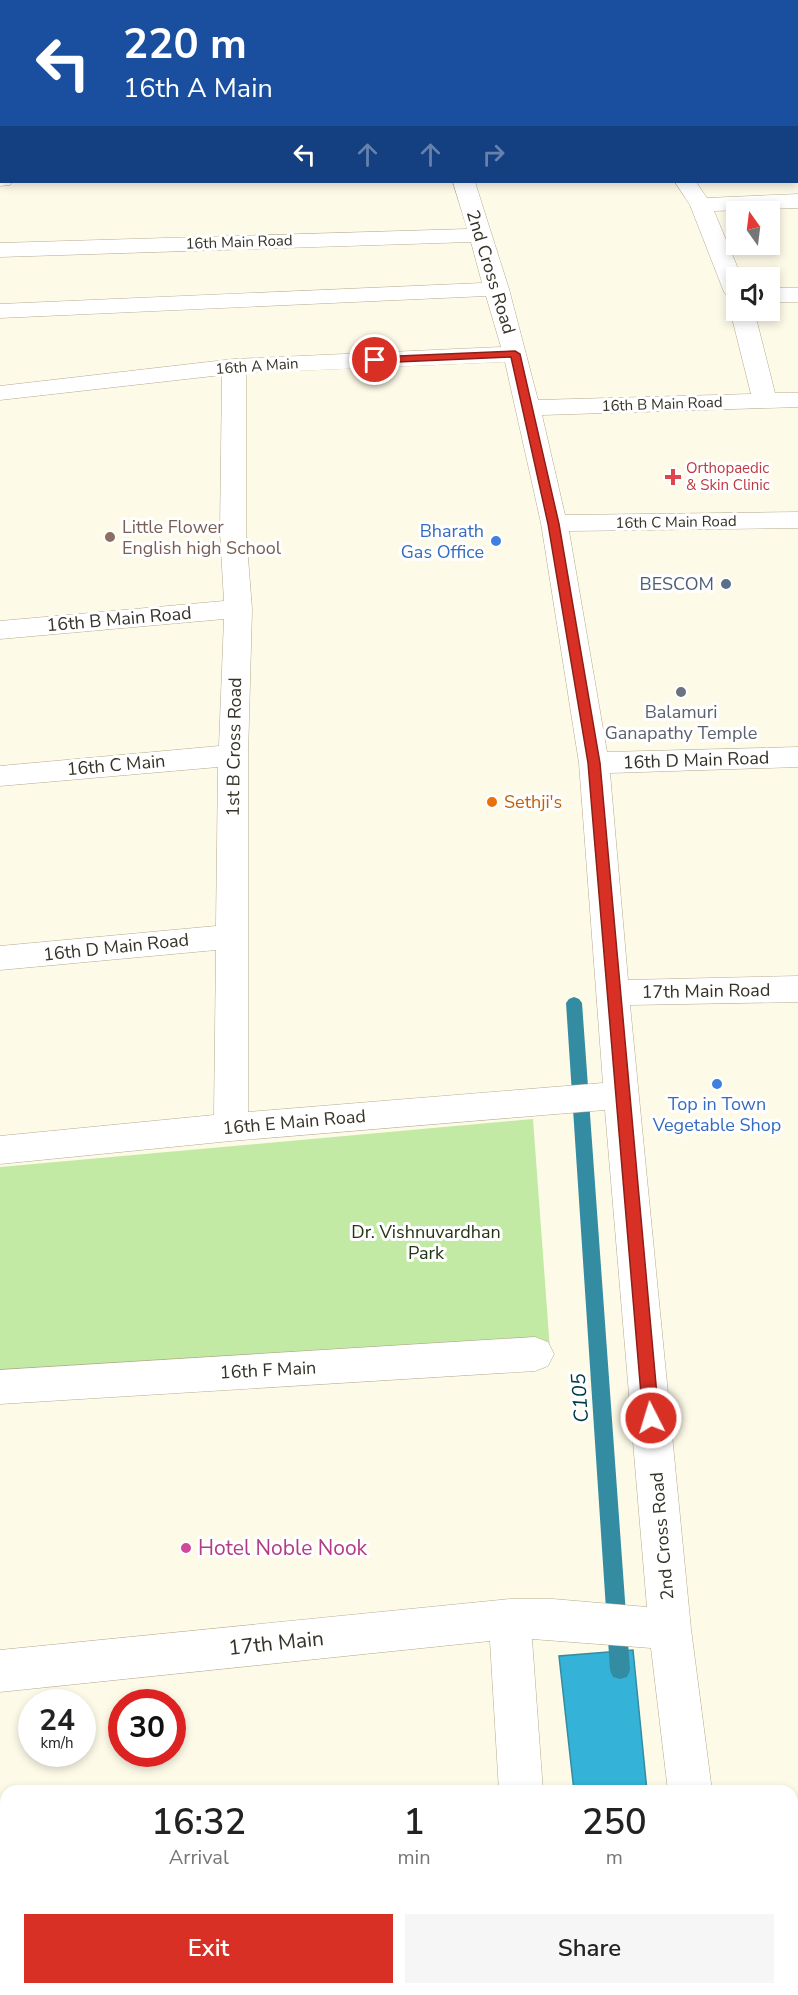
<!DOCTYPE html>
<html lang="en">
<head>
<meta charset="utf-8">
<style>
	:root { --surface:#fff; --page:#f6f6f6; --text:#222; --muted:#767676; --accent:#d93025 }
	body { margin:0; font-family:"Nunito Sans",sans-serif; background:var(--page); color:var(--text); height:100vh; display:flex; flex-direction:column; font-size:22px; white-space:nowrap }
	* { box-sizing:border-box; margin:0 }
	p { font-size:20px; color:var(--muted) }
	.icon { flex:none; width:33px; height:33px; fill:none; stroke:currentColor; stroke-width:2; stroke-linecap:round; stroke-linejoin:round }
	.map { position:relative; flex:1; overflow:hidden }
	.panel { position:absolute; left:0px; top:1785px; width:798px; height:210px; display:flex; flex-direction:column; background:var(--surface); border-radius:18px 18px 0 0; box-shadow:0 3px 9px #0003 }
	.panel>* { flex:none }
	.top-card { position:absolute; left:0px; top:0px; width:798px; height:183px; box-shadow:0 3px 9px #0003; background:#1a4fa0; color:#fff; overflow:hidden }
	.needle { width:39px; rotate:346deg }
	.tools { position:absolute; left:726px; top:201px; display:grid; gap:12px }
	.tools a { display:grid; place-items:center; width:54px; height:54px; border-radius:0px; background:var(--surface); box-shadow:0 3px 9px #0003; font-size:30px }
	.speed { position:absolute; left:18px; top:1689px; display:flex; gap:12px; font-size:30px; font-weight:700; text-align:center }
	.speed>* { display:grid; place-content:center; width:78px; height:78px; border-radius:50%; background:var(--surface); box-shadow:0 3px 9px #0003; line-height:1 }
	.speed small { font-size:15px; font-weight:400 }
	.speed .limit { border:9px solid #d22; background:#fff; color:#111 }
	.pin { position:absolute; display:grid; place-items:center; width:51px; height:51px; color:#fff; margin:-26px; border:3px solid #fff; border-radius:50%; box-shadow:0 2px 6px #0007 }
	.me { position:absolute; width:66px; margin:-33px; rotate:355deg; stroke-linejoin:round; filter:drop-shadow(0 0 4px #0008) }
	.turn { display:flex; align-items:center; gap:21px; height:126px; padding:0 24px; font-size:27px }
	.turn .icon { width:78px; height:78px; stroke-width:2.5 }
	.turn b { display:block; font-size:42px; line-height:51px }
	.lanes { display:flex; align-items:center; height:57px; padding:0 24px; background:#0003; justify-content:center; gap:30px; direction:ltr }
	.lanes .off { opacity:.35 }
	.eta { display:flex; justify-content:space-evenly; align-items:center; height:102px; text-align:center }
	.eta b { font-size:36px; font-weight:600; line-height:42px }
	.cta { display:flex; gap:12px; margin-top:auto; padding:12px 24px }
	.cta a { flex:1; height:69px; border-radius:0px; background:var(--accent); color:#fff; font-size:24px; font-weight:600; line-height:69px; text-align:center }
	.cta a+a { background:var(--page); color:var(--text) }
	.map>svg:first-child { display:block }
	.green { fill:#c3eaa4 }
	.water { fill:#34b2d7; stroke:#348ca2; stroke-width:1.5 }
	.lines { fill:none; stroke-linecap:round; stroke-linejoin:round }
	.stream { fill:#348ca2; fill-rule:evenodd }
	.lane-casing { stroke:#b3ab8f; stroke-width:1 }
	.street-casing { stroke:#b3ab8f; stroke-width:1 }
	.lane { fill:#fff; fill-rule:evenodd }
	.street { fill:#fff; fill-rule:evenodd }
	.route { fill:#d93025; stroke:#8d1f18; stroke-width:1.5 }
	.health-dot { fill:#e0444e; stroke:#fff; stroke-width:2 }
	.education-dot { fill:#8d6e63; stroke:#fff; stroke-width:2 }
	.shop-dot { fill:#3f7fe0; stroke:#fff; stroke-width:2 }
	.service-dot { fill:#5c6f8a; stroke:#fff; stroke-width:2 }
	.worship-dot { fill:#6b7280; stroke:#fff; stroke-width:2 }
	.food-dot { fill:#e8710a; stroke:#fff; stroke-width:2 }
	.hotel-dot { fill:#d1479c; stroke:#fff; stroke-width:2 }
	.labels { text-anchor:middle; dominant-baseline:central; stroke-width:6; stroke-linejoin:round; paint-order:stroke }
	.far-street-label { font-size:15px; fill:#353227; stroke:#fff }
	.far-health-label { font-size:15px; fill:#be3a42; stroke:#fff; text-anchor:start }
	.street-label { font-size:18px; fill:#353227; stroke:#fff }
	.education-label { font-size:18px; fill:#785e54; stroke:#fff; text-anchor:start }
	.shop-label { font-size:18px; fill:#366cbe; stroke:#fff; text-anchor:end }
	.service-label { font-size:18px; fill:#4e5e75; stroke:#fff; text-anchor:end }
	.worship-label { font-size:18px; fill:#5b616d; stroke:#fff }
	.food-label { font-size:18px; fill:#c56008; stroke:#fff; text-anchor:start }
	.park-label { font-size:18px; fill:#243514; stroke:#fff }
	.water-label { font-size:20px; font-style:italic; fill:#003949; stroke:#fff }
	.near-hotel-label { font-size:21px; fill:#b23c85; stroke:#fff; text-anchor:start }
	.near-street-label { font-size:21px; fill:#353227; stroke:#fff }
</style>
</head>
<body>
<div class="map">
<svg width="798" height="1995" viewBox="0 0 798 1995">
	<rect width="100%" height="100%" fill="#fefae8"/>
	<path class="green" d="M 533,1119 L 550,1350 L 0,1374 L 0,1167 Z"/>
	<path class="water" d="M 633,1650 L 647,1791 L 574,1791 L 559,1656 Z
		M 592,1989 L 666,1989 L 666,1995 L 593,1995 Z"/>
	<g class="lines">
		<path class="stream" d="M 796,70 L 798,70 L 798,76 L 796,76 Z
			M 574,997 L 579,999 L 582,1003 L 630,1670 L 627,1677 L 620,1679 L 613,1677 L 610,1670 L 566,1003 L 569,999 Z"/>
		<defs>
			<path id="lane" d="M 0,0 L 8,0 L 8,2 L 2,2 L 2,5 Z
				M 578,0 L 590,0 L 590,2 L 578,2 Z"/>
			<path id="street" d="M 796,100 L 798,100 L 798,114 L 796,114 Z
				M 0,118 L 2,118 L 2,130 L 0,130 Z
				M 0,174 L 2,182 L 12,182 L 10,185 L 0,186 Z
				M 453,182 L 475,182 L 509,289 L 538,400 L 751,394 L 730,310 L 736,304 L 736,310 L 754,310 L 775,393 L 798,393 L 798,407 L 542,415 L 565,515 L 798,512 L 798,528 L 569,531 L 607,752 L 798,747 L 798,767 L 610,773 L 628,980 L 798,976 L 798,1002 L 630,1005 L 691,1629 L 712,1791 L 668,1791 L 651,1648 L 532,1639 L 543,1791 L 499,1791 L 490,1641 L 0,1692 L 0,1650 L 510,1599 L 553,1599 L 647,1607 L 605,1110 L 231,1141 L 0,1164 L 0,1136 L 214,1115 L 216,950 L 0,970 L 0,946 L 216,926 L 218,767 L 0,786 L 0,766 L 219,746 L 224,619 L 0,639 L 0,621 L 224,601 L 220,532 L 222,375 L 0,400 L 0,386 L 234,359 L 501,347 L 486,296 L 0,318 L 0,304 L 482,283 L 471,242 L 0,257 L 0,243 L 467,229 ZM 505,362 L 541,523 L 579,763 L 603,1083 L 248,1112 L 248,755 L 252,609 L 246,532 L 246,373 Z
				M 675,182 L 696,182 L 707,198 L 798,194 L 798,208 L 714,211 L 742,278 L 736,278 L 736,299 L 728,297 L 724,292 L 690,205 Z
				M 770,288 L 798,288 L 798,302 L 770,302 Z
				M 535,1337 L 548,1342 L 554,1354 L 548,1366 L 535,1371 L 0,1404 L 0,1370 Z
				M 423,1989 L 557,1989 L 557,1995 L 421,1995 Z
				M 691,1989 L 737,1989 L 738,1995 L 692,1995 Z"/>
		</defs>
		<use href="#lane" class="lane-casing"/>
		<use href="#street" class="street-casing"/>
		<use href="#lane" class="lane"/>
		<use href="#street" class="street"/>
	</g>
	<path class="route" d="M 515,351 L 520,354 L 559,524 L 600,763 L 659,1418 L 657,1423 L 651,1425 L 645,1423 L 643,1418 L 588,763 L 548,524 L 511,357 L 375,363 L 370,360 L 375,357 Z"/>
	<path class="health-dot" d="M670 468h6v6h6v6h-6v6h-6v-6h-6v-6h6z"/>
	<circle class="education-dot" cx="110" cy="537" r="6"/>
	<g class="shop-dot">
		<circle cx="496" cy="541" r="6"/>
		<circle cx="717" cy="1084" r="6"/>
	</g>
	<circle class="service-dot" cx="726" cy="584" r="6"/>
	<circle class="worship-dot" cx="681" cy="692" r="6"/>
	<circle class="food-dot" cx="492" cy="802" r="6"/>
	<circle class="hotel-dot" cx="186" cy="1548" r="6"/>
	<g class="labels">
		<g class="far-street-label">
			<text transform="translate(239 242) rotate(-2)">16th Main Road</text>
			<text transform="translate(257 366) rotate(-4)">16th A Main</text>
			<text transform="translate(662 404) rotate(-2)">16th B Main Road</text>
			<text transform="translate(676 522) rotate(-1)">16th C Main Road</text>
		</g>
		<g class="far-health-label">
			<text x="686" y="468">Orthopaedic<tspan x="686" dy="17">&amp; Skin Clinic</tspan></text>
		</g>
		<g class="street-label">
			<text transform="translate(491 272) rotate(73)">2nd Cross Road</text>
			<text transform="translate(119 619) rotate(-5)">16th B Main Road</text>
			<text transform="translate(234 747) rotate(-89)">1st B Cross Road</text>
			<text transform="translate(696 760) rotate(-2)">16th D Main Road</text>
			<text transform="translate(116 765) rotate(-5)">16th C Main</text>
			<text transform="translate(116 947) rotate(-6)">16th D Main Road</text>
			<text transform="translate(706 991) rotate(-1)">17th Main Road</text>
			<text transform="translate(294 1122) rotate(-5)">16th E Main Road</text>
			<text transform="translate(268 1370) rotate(-3)">16th F Main</text>
			<text transform="translate(662 1536) rotate(-95)">2nd Cross Road</text>
		</g>
		<g class="education-label">
			<text x="122" y="527">Little Flower<tspan x="122" dy="21">English high School</tspan></text>
		</g>
		<g class="shop-label">
			<text x="484" y="531">Bharath<tspan x="484" dy="21">Gas Office</tspan></text>
			<text x="717" y="1104" text-anchor="middle">Top in Town<tspan x="717" dy="21">Vegetable Shop</tspan></text>
		</g>
		<g class="service-label">
			<text x="714" y="584">BESCOM</text>
		</g>
		<g class="worship-label">
			<text x="681" y="712">Balamuri<tspan x="681" dy="21">Ganapathy Temple</tspan></text>
		</g>
		<g class="food-label">
			<text x="504" y="802">Sethji's</text>
		</g>
		<g class="park-label">
			<text x="426" y="1232">Dr. Vishnuvardhan<tspan x="426" dy="21">Park</tspan></text>
		</g>
		<g class="water-label">
			<text transform="translate(580 1398) rotate(-94)">C105</text>
		</g>
		<g class="near-hotel-label">
			<text x="198" y="1548">Hotel Noble Nook</text>
		</g>
		<g class="near-street-label">
			<text transform="translate(276 1643) rotate(-6)">17th Main</text>
		</g>
	</g>
</svg>
<div class="tools">
<a><svg class="needle" viewBox="-14 -14 28 28"><path d="M0-13l5 13h-10z" fill="#e53935"/><path d="M0 13l5-13h-10z" fill="#767676"/></svg></a>
<a><svg class="icon" aria-label="sound" viewBox="0 0 24 24"><path d="M4 9h4l5-4v14l-5-4H4zM17 9q2 3 0 6"/></svg></a>
</div>
<div class="speed"><div>24<small>km/h</small></div><div class="limit">30</div></div>
<div class="pin" style="left:375px;top:360px;background:#d93025"><svg class="icon" aria-label="arrive" viewBox="0 0 24 24"><path d="M6 21V4h12l-3 4 3 4H6"/></svg></div>
<svg class="me" style="left:651px;top:1418px" viewBox="-20 -20 40 40"><circle r="17" fill="#d93025" stroke="#fff" stroke-width="3"/><path d="M0-11L8 9 0 5-8 9z" fill="#fff"/></svg>
<div class="top-card">
<div class="turn"><svg class="icon" aria-label="left" viewBox="0 0 24 24"><path d="M17 20v-9H6M10 6l-5 5 5 5"/></svg><div><b>220 m</b>16th A Main</div></div>
<div class="lanes"><svg class="icon" aria-label="left" viewBox="0 0 24 24"><path d="M17 20v-9H6M10 6l-5 5 5 5"/></svg><svg class="icon off" aria-label="ahead" viewBox="0 0 24 24"><path d="M12 20V5M6 11l6-6 6 6"/></svg><svg class="icon off" aria-label="ahead" viewBox="0 0 24 24"><path d="M12 20V5M6 11l6-6 6 6"/></svg><svg class="icon off" aria-label="right" viewBox="0 0 24 24"><path d="M7 20v-9h11M14 6l5 5-5 5"/></svg></div>
</div>
<section class="panel">
<div class="eta">
<div><b>16:32</b><p>Arrival</p></div>
<div><b>1</b><p>min</p></div>
<div><b>250</b><p>m</p></div>
</div>
<div class="cta"><a>Exit</a><a>Share</a></div>
</section>
</div>
</body>
</html>
